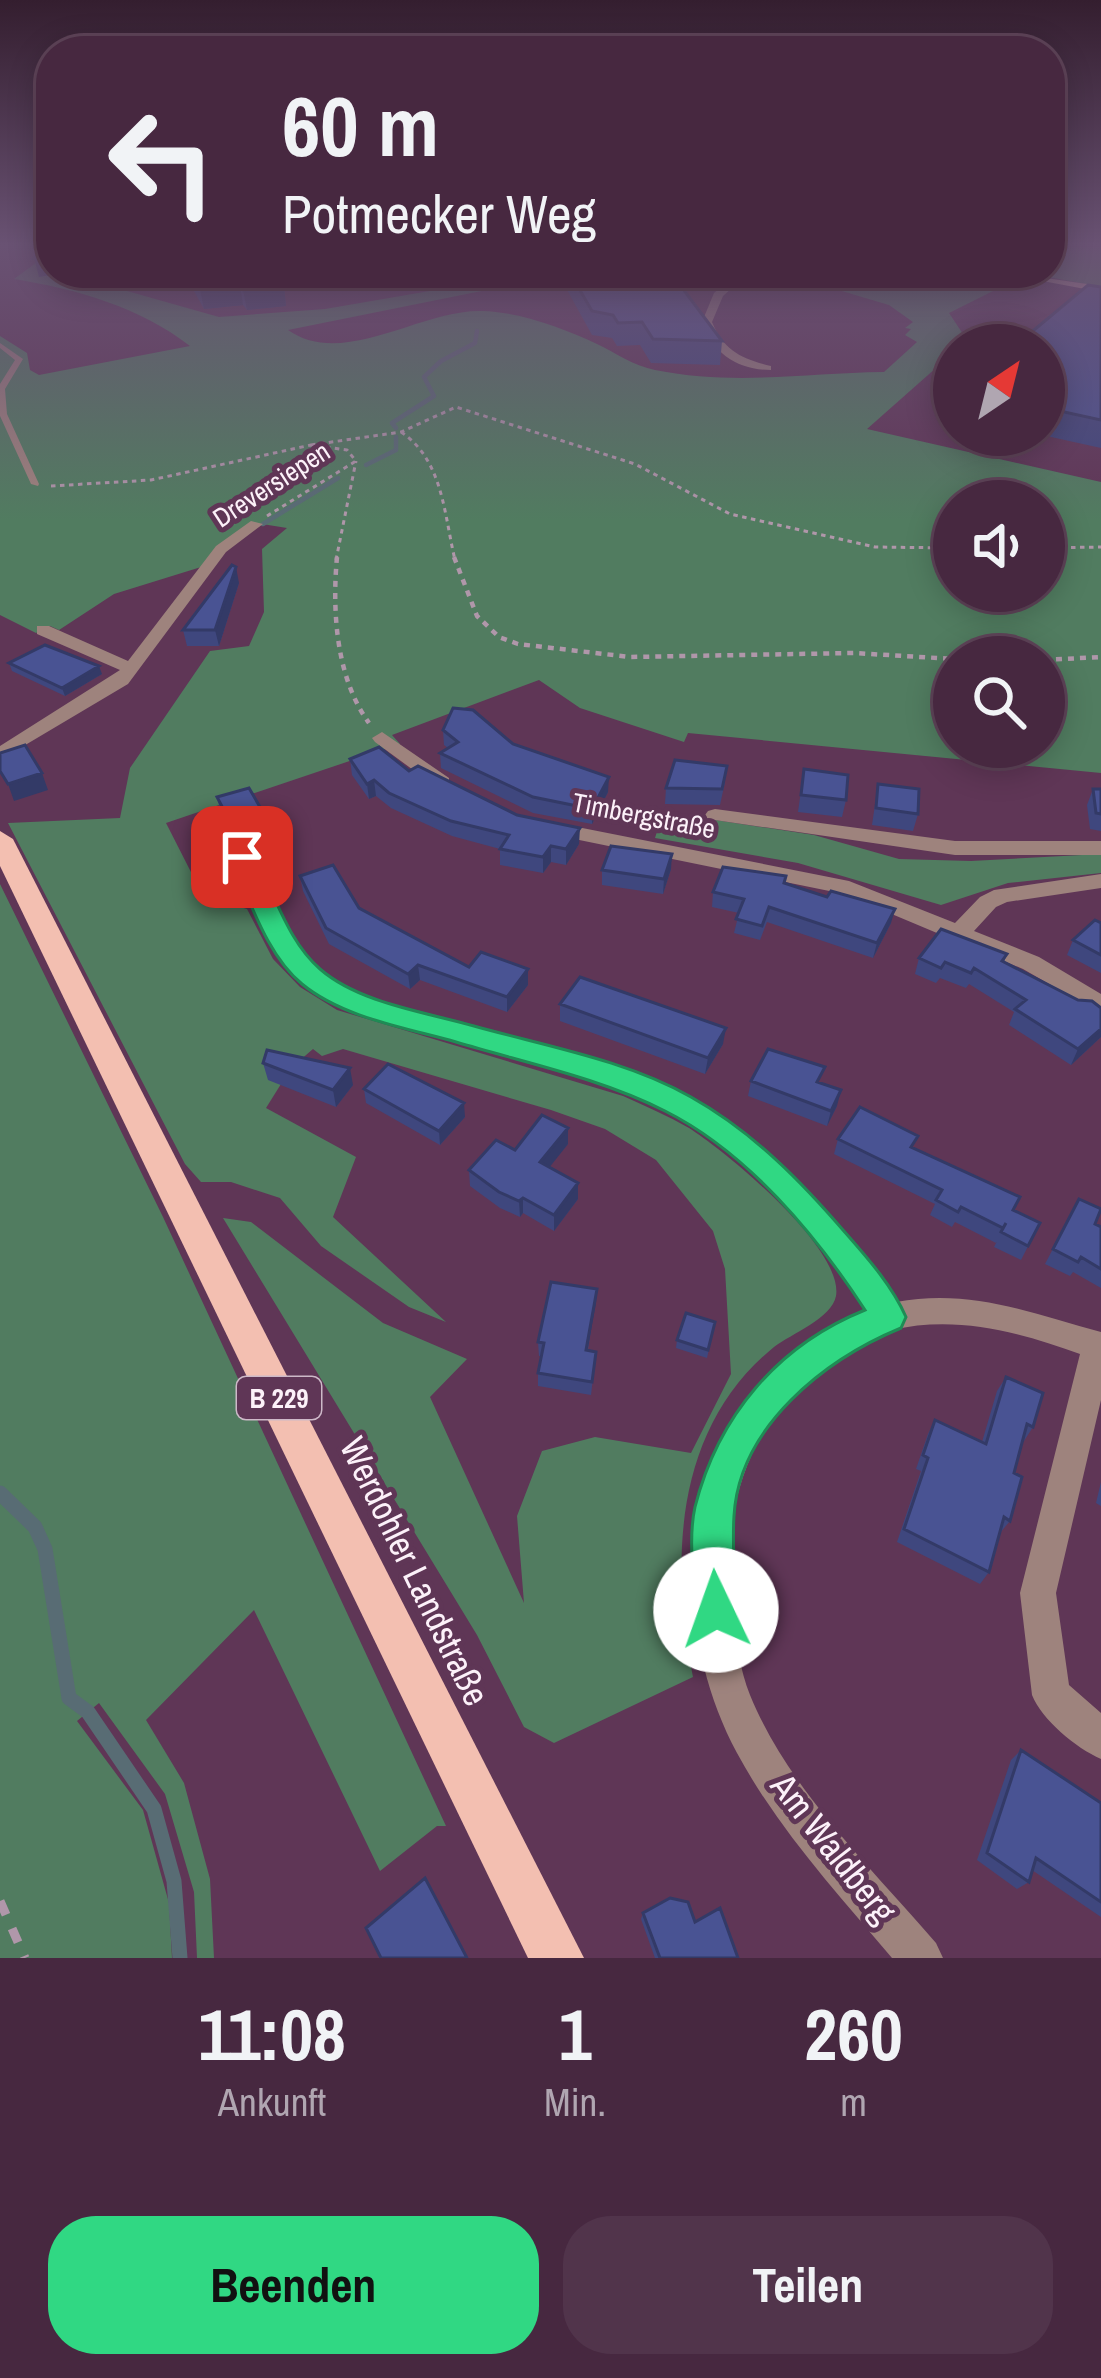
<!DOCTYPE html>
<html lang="de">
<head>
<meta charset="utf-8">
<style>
	:root { --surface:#472840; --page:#51344b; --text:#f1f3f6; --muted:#b0a6b1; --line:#5f4459; --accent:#30d883 }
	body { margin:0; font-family:"Archivo Narrow",sans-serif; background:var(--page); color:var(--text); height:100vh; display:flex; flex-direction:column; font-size:45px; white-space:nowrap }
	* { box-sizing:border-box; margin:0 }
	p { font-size:39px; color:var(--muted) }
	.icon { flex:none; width:66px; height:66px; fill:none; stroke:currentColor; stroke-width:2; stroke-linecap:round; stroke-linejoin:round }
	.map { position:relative; height:1958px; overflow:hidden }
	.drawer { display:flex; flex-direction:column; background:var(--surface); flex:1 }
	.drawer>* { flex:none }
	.guide { position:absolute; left:36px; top:36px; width:1029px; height:252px; border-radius:48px; box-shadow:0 6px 30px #0003,0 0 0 3px var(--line); background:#472840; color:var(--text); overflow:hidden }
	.needle { width:78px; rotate:35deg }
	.fabs { position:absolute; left:933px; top:324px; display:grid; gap:24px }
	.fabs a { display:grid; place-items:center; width:132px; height:132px; border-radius:50%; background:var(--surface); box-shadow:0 6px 30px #0003,0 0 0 3px var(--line); font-size:60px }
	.pin { position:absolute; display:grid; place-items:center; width:102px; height:102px; color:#fff; margin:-51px; border-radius:24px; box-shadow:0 6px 18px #0006 }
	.me { position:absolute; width:132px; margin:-66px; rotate:357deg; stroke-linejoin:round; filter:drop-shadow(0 0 9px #0008) }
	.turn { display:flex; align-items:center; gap:42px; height:252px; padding:0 48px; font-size:54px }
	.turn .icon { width:156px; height:156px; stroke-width:2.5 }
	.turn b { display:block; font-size:84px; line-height:102px }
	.eta { display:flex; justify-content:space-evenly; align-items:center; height:204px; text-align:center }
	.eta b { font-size:72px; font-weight:800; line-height:84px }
	.cta { display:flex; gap:24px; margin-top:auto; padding:24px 48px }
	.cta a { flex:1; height:138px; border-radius:48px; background:var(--accent); color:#111; font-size:48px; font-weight:800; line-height:138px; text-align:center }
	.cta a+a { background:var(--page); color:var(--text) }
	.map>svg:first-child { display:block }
	.green { fill:#517c60; fill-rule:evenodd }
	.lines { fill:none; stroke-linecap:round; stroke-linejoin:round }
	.stream-far1 { stroke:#586c74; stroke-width:4.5 }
	.stream { stroke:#586c74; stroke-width:15 }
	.path-far2 { stroke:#b097aa; stroke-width:3; stroke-dasharray:4.5 4.5; stroke-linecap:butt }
	.path-far1 { stroke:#b097aa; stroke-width:4.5; stroke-dasharray:6 6; stroke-linecap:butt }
	.path { stroke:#b097aa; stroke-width:9; stroke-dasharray:15 15; stroke-linecap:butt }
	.service { fill:#9e837d; fill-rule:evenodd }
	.minor { fill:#9e837d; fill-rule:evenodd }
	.secondary { fill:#cea59a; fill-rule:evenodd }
	.primary { fill:#f3bfb1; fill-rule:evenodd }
	.wall { fill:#3f477e }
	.shaded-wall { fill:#333a67 }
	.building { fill:#495393; stroke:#333a67; stroke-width:3 }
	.route { fill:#30d883; stroke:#1f8c55; stroke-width:3 }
	.labels { text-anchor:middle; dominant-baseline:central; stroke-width:10; stroke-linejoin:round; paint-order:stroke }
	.far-street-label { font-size:27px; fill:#fcf1f9; stroke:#5f3656 }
	.shield { fill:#5f3656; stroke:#cdb9c8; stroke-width:3 }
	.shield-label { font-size:27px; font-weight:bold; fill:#fcf1f9 }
	.near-street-label { font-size:36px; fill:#fcf1f9; stroke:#5f3656 }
</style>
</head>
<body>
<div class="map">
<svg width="1101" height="1958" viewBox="0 0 1101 1958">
	<rect width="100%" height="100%" fill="#5f3656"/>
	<path class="green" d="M 1050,247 L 1101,247 L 1101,287 L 1028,273 L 1050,273 Z
		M 51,252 L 46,275 L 127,291 L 219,317 L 325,309 L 534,273 L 570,273 L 288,330 C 343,369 421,309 482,311 C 520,312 563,328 597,344 C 616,353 634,366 655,370 C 736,386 803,373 884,372 L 917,342 L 905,335 L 911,329 L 905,328 L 913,322 L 889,305 L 781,273 L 989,273 L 1017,279 L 949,313 L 967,340 L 954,345 L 954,352 L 867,429 L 1101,482 L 1101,773 L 688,733 L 684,742 L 580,708 L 539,680 L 392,735 L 400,744 L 166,823 L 193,876 L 210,869 L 230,904 L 247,909 L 273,959 L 300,987 L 337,1010 L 623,1096 C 645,1106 668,1116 689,1128 C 727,1152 844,1249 836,1296 C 832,1318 791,1334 774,1347 C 674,1428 670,1561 693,1677 L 554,1743 L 524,1727 L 477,1635 L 223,1218 L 251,1222 L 383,1323 L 467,1359 L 430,1397 L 524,1603 L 517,1516 L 542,1451 L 595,1437 L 691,1453 L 731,1374 L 725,1269 L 713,1231 L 656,1160 L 605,1129 L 551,1110 L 343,1049 L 322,1056 L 313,1049 L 291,1068 L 266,1108 L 356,1157 L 333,1217 L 446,1322 L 409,1307 L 321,1246 L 280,1198 L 231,1182 L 201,1182 L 185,1164 L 8,823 L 120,818 L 130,768 L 210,651 L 249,646 L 264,612 L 262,549 L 287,528 L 262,524 L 224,550 L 214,563 L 114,594 L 59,630 L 50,626 L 36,633 L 0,615 L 0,336 L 27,353 L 30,370 L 39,375 L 190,346 C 140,307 76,289 14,279 ZM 954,501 L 1044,501 L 1044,591 L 954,591 ZM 954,657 L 1044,657 L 1044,747 L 954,747 Z
		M 663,812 L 814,835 L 899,859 L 971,861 L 1101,854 L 1101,873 L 1008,883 L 941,905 L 798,863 L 655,838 Z
		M 0,884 L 163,1217 L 446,1826 L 437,1826 L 380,1871 L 254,1610 L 146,1720 L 184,1783 L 210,1879 L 214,1958 L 197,1958 L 194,1892 L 165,1794 L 99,1703 L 77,1721 L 143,1810 L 169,1903 L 172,1958 L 0,1958 Z"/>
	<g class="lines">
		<path class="stream-far1" d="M 396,428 L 392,423 L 434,396 L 424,377 L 441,361 L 475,343 L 477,331
			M 366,465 L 396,450 L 396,437
			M 263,524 L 338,478"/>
		<path class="stream" d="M 0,1493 L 35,1527 L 45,1549 L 69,1698 L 88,1712 L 154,1809 L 174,1881 L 180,1958"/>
		<path class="path-far2" d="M 401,432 C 443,460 444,514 455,560
			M 311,445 L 401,432 L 456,407 L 635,464 L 730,514 L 875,547 L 954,548
			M 51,486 L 151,480 L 311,445 L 347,450 L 356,461
			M 267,516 L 356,461
			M 1044,548 L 1101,547
			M 336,560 L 356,461"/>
		<path class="path-far1" d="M 337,557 C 332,611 336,678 369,723
			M 454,557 L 477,616 L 499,637 L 518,644 L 630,657 L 854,653 L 954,659
			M 1044,660 L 1101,657"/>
		<path class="path" d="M 0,1901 L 25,1958"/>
		<path class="service" d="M 0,343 L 23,359 L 5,389 L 7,414 L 39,484 L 38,486 L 31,484 L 0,416 L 0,384 L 15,360 L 0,348 Z"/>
		<path class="minor" d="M 738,273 L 749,273 L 723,296 L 712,322 C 724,351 742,359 771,366 L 771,370 C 738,370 713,354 702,322 L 714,293 Z
			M 251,521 L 263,524 L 226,552 L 128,684 L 0,760 L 0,746 L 120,670 L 37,634 L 37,626 L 49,626 L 128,661 L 216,546 Z
			M 382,732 L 449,778 L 449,786 L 435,786 L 375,742 L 372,738 Z
			M 715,809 L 955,841 L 1101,841 L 1101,855 L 955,855 L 708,819 L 705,815 L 708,811 Z
			M 552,822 L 849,881 L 955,923 L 980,897 L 994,890 L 1101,874 L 1101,888 L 1007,902 L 996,907 L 974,931 L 1039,957 L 1101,994 L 1101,1014 L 1023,969 L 844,894 L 545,833 L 542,828 Z
			M 242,850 L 253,857 C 270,891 282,933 308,961 C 343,1000 401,1008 448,1021 C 529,1044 617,1058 691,1098 C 777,1145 840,1222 896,1302 C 970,1288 1031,1313 1101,1332 L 1101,1400 L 1056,1593 L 1069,1685 L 1101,1713 L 1101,1759 C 1076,1748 1042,1720 1032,1695 L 1020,1593 L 1080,1354 C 1020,1332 956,1315 892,1330 C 865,1337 842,1352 820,1369 C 742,1430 720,1519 732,1614 C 736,1641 740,1670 750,1695 C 789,1790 870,1866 936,1943 L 943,1958 L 892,1958 C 837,1893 778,1829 737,1753 C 654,1598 683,1376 867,1310 C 810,1226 741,1142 645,1100 C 585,1073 518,1060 454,1042 C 401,1026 335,1018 295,977 C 264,945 250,896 231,857 Z"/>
		<path class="secondary" d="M 1011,273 L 1101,286 L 1101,292 L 1016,276 Z"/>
		<path class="primary" d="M 0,831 L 13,839 L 584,1958 L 528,1958 L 0,866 Z"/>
	</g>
	<path class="wall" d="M 184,273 L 274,273 L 284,286 L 286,306 L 247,310 L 243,305 L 204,309 Z
		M 566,273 L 633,273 L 641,284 L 722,341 L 720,365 L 651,363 L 640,345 L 617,346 L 612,338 L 592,335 L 566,288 Z
		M 1101,287 L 1101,448 L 1042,435 L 1044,435 L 1044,345 Z
		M 239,583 L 219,646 L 187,646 L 183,630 Z
		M 9,663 L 102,674 L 65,696 L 12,671 Z
		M 443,730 L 513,744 L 608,792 L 592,824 L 533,813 L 441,768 L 440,753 L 448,748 L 444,745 Z
		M 350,759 L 409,771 L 517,815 L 579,844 L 566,865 L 551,862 L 543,873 L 500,865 L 500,849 L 452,836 L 391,808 L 376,796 L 369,799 L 352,775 Z
		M 804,769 L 846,800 L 842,817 L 798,812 Z
		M 725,782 L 720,805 L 665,804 L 666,788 Z
		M 878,784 L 918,814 L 913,831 L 872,825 Z
		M 1093,789 L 1101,789 L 1101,831 L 1090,829 L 1087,805 Z
		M 217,797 L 271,826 L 274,842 L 251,851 L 244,846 L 235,849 L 225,830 Z
		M 671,869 L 663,894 L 602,885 L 602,870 Z
		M 300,876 L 469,967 L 528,969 L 528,985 L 507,1012 L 420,980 L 410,989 L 329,944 L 303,891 Z
		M 784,883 L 891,923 L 873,958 L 767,922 L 760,940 L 734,933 L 739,913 L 712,907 L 713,892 Z
		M 1101,923 L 1101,973 L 1067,955 L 1073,940 Z
		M 1007,954 L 1004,962 L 1078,1000 L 1101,1008 L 1101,1037 L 1071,1065 L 1009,1025 L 1014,1012 L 969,984 L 966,988 L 940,978 L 936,983 L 915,974 L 919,958 Z
		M 560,1004 L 723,1044 L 705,1074 L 560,1021 Z
		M 263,1063 L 353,1085 L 336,1107 L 268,1080 Z
		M 751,1081 L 821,1083 L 837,1106 L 827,1126 L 748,1096 Z
		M 364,1089 L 465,1117 L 440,1145 L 366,1103 Z
		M 838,1139 L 914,1148 L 1014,1210 L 1040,1223 L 1021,1260 L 994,1247 L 997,1241 L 996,1243 L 955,1222 L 952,1227 L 930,1215 L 935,1204 L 834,1154 Z
		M 568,1144 L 549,1167 L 578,1199 L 554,1231 L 523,1213 L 520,1217 L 500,1208 L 470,1186 L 469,1170 L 515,1150 Z
		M 1079,1199 L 1095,1224 L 1101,1227 L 1101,1288 L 1073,1272 L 1070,1276 L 1045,1264 Z
		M 597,1289 L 588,1350 L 596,1352 L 591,1395 L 538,1386 L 538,1373 L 541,1356 L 539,1356 L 538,1342 Z
		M 715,1322 L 707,1358 L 676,1348 L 677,1340 Z
		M 1006,1377 L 1033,1427 L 1024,1441 L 1023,1440 L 1014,1473 L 1010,1521 L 1000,1533 L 989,1572 L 980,1584 L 897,1542 L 921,1471 L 916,1469 L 928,1434 L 935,1420 L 982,1442 L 997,1391 Z
		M 1101,1482 L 1101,1506 L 1096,1503 Z
		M 1021,1750 L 1101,1803 L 1101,1917 L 1032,1870 L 1029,1882 L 1017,1889 L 977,1860 L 1011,1760 Z
		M 643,1913 L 695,1922 L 738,1958 L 655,1958 L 641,1919 Z"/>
	<path class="shaded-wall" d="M 51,255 L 51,273 L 63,273 L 39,277 L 34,258 Z
		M 240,285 L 243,305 L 204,309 L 200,289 Z
		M 284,286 L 286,306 L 247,310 L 243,290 Z
		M 236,567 L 239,583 L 219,646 L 215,630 Z
		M 99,666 L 102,674 L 65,696 L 62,688 Z
		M 42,773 L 48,790 L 14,801 L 8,784 Z
		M 609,777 L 608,792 L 592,824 L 592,809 Z
		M 374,780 L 376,796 L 369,799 L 367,784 Z
		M 271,826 L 274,842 L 251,851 L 248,835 Z
		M 580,828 L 579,844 L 566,865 L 566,849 Z
		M 241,831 L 244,846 L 235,849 L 231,834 Z
		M 551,846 L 551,862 L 543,873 L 543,857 Z
		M 672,854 L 671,869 L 663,894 L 664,879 Z
		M 895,909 L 891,923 L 873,958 L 877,943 Z
		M 418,965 L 420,980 L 410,989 L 408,974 Z
		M 528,969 L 528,985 L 507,1012 L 507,997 Z
		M 726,1028 L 723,1044 L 705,1074 L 708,1058 Z
		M 1101,1029 L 1101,1037 L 1071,1065 L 1078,1049 Z
		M 350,1068 L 353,1085 L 336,1107 L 333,1090 Z
		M 841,1090 L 837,1106 L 827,1126 L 831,1111 Z
		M 464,1103 L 465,1117 L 440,1145 L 439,1131 Z
		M 568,1128 L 568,1144 L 541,1178 L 540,1162 Z
		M 578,1183 L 578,1199 L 554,1231 L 554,1215 Z
		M 523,1198 L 523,1213 L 520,1217 L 519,1201 Z
		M 597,1289 L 596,1303 L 585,1363 L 586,1350 Z"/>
	<path class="building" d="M 43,247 L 51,247 L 51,255 L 34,258 Z
		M 191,273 L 274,273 L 284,286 L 243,290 L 240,285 L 200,289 Z
		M 570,273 L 633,273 L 641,284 L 649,273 L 671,273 L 722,341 L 653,339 L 642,322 L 618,323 L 613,315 L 592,311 Z
		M 1088,285 L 1101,287 L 1101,420 L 1046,408 L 1054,402 L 1044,400 L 1044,345 L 1016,345 Z
		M 232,565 L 236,567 L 215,630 L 183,630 Z
		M 45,645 L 99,666 L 62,688 L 9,663 Z
		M 453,708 L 473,710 L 513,744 L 609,777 L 592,809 L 533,797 L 440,753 L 458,742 L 443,730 Z
		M 25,745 L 42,773 L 8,784 L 0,771 L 0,753 Z
		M 379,747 L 409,771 L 418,766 L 517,815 L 580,828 L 566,849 L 551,846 L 543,857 L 500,849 L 509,835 L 451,821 L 389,793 L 374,780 L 367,784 L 350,759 Z
		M 675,760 L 727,766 L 722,789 L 666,788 Z
		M 804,769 L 848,775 L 846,800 L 801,795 Z
		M 878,784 L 919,789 L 918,814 L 876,808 Z
		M 249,788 L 271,826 L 248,835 L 241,831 L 231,834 L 221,815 L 226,814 L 217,797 Z
		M 1093,789 L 1101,789 L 1101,814 L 1096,813 Z
		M 611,846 L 672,854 L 664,879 L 602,870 Z
		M 333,865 L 359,908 L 469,967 L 481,952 L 528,969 L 507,997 L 418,965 L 408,974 L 326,928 L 300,876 Z
		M 723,867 L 786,876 L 784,883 L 827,897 L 831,891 L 895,909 L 877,943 L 769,907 L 762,926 L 736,919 L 744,899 L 713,892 Z
		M 1095,920 L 1101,923 L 1101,955 L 1073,940 Z
		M 941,929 L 1007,954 L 1002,961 L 1078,1000 L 1092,1001 L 1101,1008 L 1101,1029 L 1078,1049 L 1015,1009 L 1026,1000 L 974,968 L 971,973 L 945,962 L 941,968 L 919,958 Z
		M 580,977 L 726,1028 L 708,1058 L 560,1004 Z
		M 768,1049 L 825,1067 L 817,1082 L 841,1090 L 831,1111 L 751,1081 Z
		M 267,1050 L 350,1068 L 333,1090 L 263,1063 Z
		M 388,1064 L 464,1103 L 439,1131 L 364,1089 Z
		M 860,1107 L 918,1136 L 911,1147 L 1020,1197 L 1013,1210 L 1040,1223 L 1028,1246 L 1001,1232 L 1006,1223 L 1003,1228 L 961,1207 L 958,1212 L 936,1200 L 942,1190 L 838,1139 Z
		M 542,1115 L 568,1128 L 540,1162 L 578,1183 L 554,1215 L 523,1198 L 519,1201 L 499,1192 L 469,1170 L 496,1140 L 515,1150 Z
		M 1079,1199 L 1101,1209 L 1095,1224 L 1101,1227 L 1101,1269 L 1081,1257 L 1078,1262 L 1053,1249 Z
		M 551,1282 L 597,1289 L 586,1350 L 596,1352 L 592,1382 L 538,1373 L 544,1343 L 538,1342 Z
		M 686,1313 L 715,1322 L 708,1350 L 677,1340 Z
		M 1006,1377 L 1043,1393 L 1033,1427 L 1027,1424 L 1014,1473 L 1022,1477 L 1010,1521 L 1004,1517 L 989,1572 L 904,1529 L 928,1458 L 923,1455 L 935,1420 L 986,1444 Z
		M 1021,1750 L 1101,1803 L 1101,1902 L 1036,1858 L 1029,1882 L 987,1853 Z
		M 425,1878 L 467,1958 L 381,1958 L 366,1928 Z
		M 670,1898 L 688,1902 L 695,1922 L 720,1908 L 738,1958 L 660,1958 L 643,1913 Z"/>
	<linearGradient id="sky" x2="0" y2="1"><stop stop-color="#341e2f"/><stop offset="0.47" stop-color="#695273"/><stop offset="1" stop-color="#695273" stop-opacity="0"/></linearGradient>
	<rect width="1101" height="521" fill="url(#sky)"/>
	<path class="route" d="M 242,849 L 251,852 C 274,889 286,940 320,969 C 359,1003 425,1012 474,1026 C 545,1046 626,1060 691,1097 C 748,1129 793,1173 836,1222 C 861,1251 890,1281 906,1317 L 901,1328 C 826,1359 739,1426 734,1516 C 732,1547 735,1579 736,1610 L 730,1625 L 716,1631 L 701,1625 L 695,1610 C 694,1578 688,1538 695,1507 C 718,1416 778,1345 865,1310 C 816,1235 747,1152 665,1111 C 600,1078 526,1063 456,1042 C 407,1028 343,1018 302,984 C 266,955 249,897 230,857 Z"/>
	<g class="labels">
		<g class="far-street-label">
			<text transform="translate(271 484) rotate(-33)">Dreversiepen</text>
			<text transform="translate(644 815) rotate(11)">Timbergstraße</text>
		</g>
		<rect class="shield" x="237" y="1377" width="84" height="42" rx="9"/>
		<g class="shield-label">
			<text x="279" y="1398">B 229</text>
		</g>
		<g class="near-street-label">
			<text transform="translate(415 1571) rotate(64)">Werdohler Landstraße</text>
			<text transform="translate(834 1848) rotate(52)">Am Waldberg</text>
		</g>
	</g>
</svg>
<div class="fabs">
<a><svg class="needle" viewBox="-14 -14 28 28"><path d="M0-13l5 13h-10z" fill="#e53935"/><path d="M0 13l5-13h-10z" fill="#b0a6b1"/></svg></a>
<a><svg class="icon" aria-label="sound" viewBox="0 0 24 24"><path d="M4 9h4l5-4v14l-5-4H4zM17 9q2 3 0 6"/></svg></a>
<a><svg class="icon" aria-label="search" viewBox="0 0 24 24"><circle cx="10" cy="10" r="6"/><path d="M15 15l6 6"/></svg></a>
</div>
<div class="pin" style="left:242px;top:857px;background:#d93025"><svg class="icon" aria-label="arrive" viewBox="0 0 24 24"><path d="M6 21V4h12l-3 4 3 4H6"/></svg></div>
<svg class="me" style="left:716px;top:1610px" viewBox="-20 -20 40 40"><circle r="19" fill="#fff"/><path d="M0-13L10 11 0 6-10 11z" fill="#30d883"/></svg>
<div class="guide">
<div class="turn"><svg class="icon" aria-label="left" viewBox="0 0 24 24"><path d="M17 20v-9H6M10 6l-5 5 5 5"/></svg><div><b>60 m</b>Potmecker Weg</div></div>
</div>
</div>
<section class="drawer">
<div class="eta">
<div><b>11:08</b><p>Ankunft</p></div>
<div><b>1</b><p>Min.</p></div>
<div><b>260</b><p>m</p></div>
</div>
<div class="cta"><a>Beenden</a><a>Teilen</a></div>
</section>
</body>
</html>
